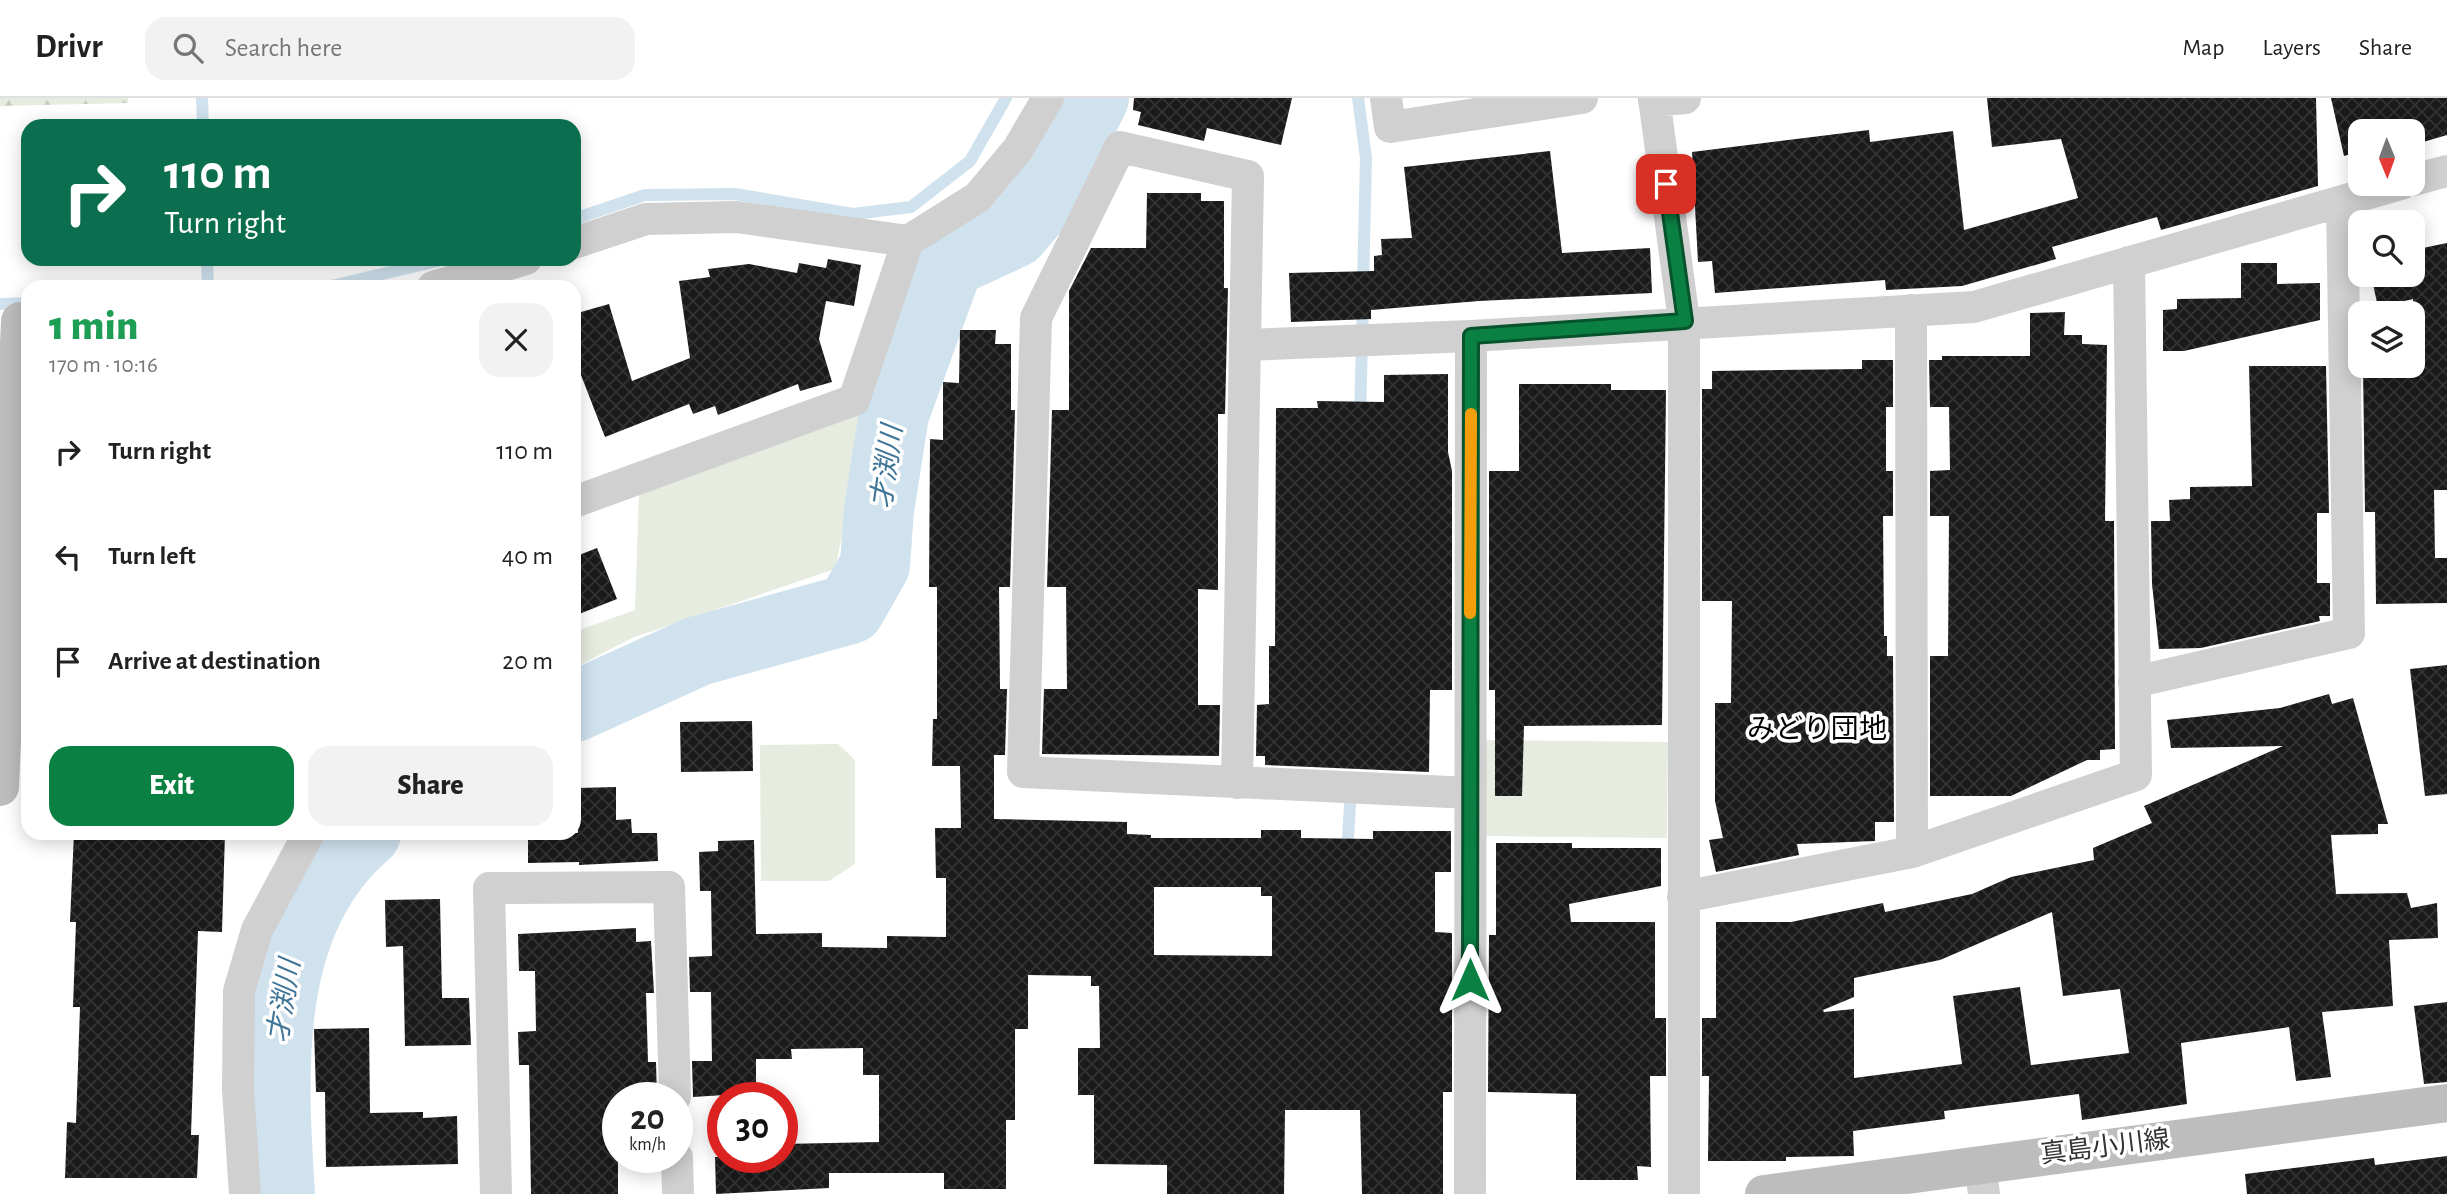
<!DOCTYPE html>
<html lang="en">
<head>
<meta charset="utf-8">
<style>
	:root { --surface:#fff; --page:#f2f2f2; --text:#222; --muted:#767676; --line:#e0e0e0; --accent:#0b8043 }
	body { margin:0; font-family:"Alegreya Sans","Noto Sans JP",sans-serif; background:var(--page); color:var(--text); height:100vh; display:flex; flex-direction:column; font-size:26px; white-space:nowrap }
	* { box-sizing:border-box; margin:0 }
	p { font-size:23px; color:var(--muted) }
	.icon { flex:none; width:38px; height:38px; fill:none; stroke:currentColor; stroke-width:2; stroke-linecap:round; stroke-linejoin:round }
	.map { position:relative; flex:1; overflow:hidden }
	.sheet { position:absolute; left:21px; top:182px; width:560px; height:560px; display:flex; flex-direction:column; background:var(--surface); border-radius:21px; box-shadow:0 4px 18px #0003 }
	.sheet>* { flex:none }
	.hud { position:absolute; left:21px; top:21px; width:560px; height:147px; border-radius:21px; box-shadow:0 4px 18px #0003; background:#0b6e4f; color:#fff; overflow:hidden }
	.needle { width:46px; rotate:179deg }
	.buttons { position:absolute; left:2348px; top:21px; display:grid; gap:14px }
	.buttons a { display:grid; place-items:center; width:77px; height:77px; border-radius:14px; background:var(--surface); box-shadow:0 4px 18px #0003; font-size:35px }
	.speed { position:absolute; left:602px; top:984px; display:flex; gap:14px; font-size:35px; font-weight:700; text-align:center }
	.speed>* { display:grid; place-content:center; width:91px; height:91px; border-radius:50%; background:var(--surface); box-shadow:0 4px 18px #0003; line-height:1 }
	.speed small { font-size:18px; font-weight:400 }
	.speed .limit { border:10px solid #d22; background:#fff; color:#111 }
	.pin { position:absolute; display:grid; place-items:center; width:60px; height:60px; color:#fff; margin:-30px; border-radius:14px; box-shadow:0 4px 10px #0006 }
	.me { position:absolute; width:77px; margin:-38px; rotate:0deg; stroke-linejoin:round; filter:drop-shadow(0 0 5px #0008) }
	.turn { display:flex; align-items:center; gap:24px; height:147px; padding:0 28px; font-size:32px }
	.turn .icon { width:91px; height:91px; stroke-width:2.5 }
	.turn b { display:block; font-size:49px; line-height:60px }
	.round { display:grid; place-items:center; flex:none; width:74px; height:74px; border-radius:21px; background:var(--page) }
	.overview { display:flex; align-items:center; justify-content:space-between; height:119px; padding:0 28px }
	h1 { font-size:42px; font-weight:800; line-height:52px; color:#1e9e55 }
	.action { display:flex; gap:14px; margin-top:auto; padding:14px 28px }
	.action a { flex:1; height:80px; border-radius:21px; background:var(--accent); color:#fff; font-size:28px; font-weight:800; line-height:80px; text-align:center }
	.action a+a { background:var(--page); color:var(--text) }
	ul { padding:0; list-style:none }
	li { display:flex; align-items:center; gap:21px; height:105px; padding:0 28px }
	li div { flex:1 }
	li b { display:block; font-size:26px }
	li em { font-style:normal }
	header { display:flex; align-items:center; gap:42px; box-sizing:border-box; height:98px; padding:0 35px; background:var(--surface); border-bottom:2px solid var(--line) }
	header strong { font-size:33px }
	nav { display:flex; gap:38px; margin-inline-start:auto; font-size:24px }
	.search { width:490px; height:63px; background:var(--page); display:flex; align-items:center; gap:18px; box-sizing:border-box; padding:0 24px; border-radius:21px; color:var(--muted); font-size:26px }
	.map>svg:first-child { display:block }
	.green { fill:#e6ecdf }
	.forest { fill:url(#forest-firs) }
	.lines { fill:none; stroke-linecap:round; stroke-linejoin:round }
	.stream { stroke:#cfe2ee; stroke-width:12 }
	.river { stroke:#cfe2ee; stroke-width:70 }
	.building { fill:url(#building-cross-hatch); fill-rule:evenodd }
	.street { stroke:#d0d0d0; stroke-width:32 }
	.secondary { stroke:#bdbdbd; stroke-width:38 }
	.route-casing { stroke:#07532c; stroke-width:18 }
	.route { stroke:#0b8043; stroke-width:12 }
	.slow { stroke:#f59e0b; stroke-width:12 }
	.labels { text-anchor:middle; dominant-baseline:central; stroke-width:7; stroke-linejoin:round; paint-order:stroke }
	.street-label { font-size:26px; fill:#333; stroke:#fff }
	.water-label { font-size:28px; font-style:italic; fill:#3f7597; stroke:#fff }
	.neighbourhood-label { font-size:28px; fill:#000; stroke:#fff }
</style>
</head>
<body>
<header>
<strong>Drivr</strong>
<div class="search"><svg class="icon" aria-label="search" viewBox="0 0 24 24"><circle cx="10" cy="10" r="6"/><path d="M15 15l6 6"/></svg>Search here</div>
<nav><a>Map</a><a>Layers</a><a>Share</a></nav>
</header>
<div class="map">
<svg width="2447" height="1096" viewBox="0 0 2447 1096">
	<defs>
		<pattern id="forest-firs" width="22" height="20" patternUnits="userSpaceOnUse" patternTransform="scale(1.75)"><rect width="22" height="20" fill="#e6ecdf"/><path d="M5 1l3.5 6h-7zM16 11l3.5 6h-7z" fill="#c6cbc0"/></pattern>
		<pattern id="building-cross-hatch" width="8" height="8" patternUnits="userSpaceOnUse" patternTransform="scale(1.75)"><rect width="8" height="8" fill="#1a1a1a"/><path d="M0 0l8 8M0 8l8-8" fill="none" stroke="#333"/></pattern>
	</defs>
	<rect width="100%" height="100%" fill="#fff"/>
	<path class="green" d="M 869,307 L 835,471 L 632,540 L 574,570 L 574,534 L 635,512 L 639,393 Z
		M 1485,642 L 1668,644 L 1667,740 L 1484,738 Z
		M 838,646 L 855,662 L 855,766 L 829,783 L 761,783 L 760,647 Z"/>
	<path class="forest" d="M 0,0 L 128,0 L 128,5 L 0,8 Z"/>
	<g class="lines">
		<path class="stream" d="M 202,0 L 203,28
			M 1358,0 L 1366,60 L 1363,187
			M 574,121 L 645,97 L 735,96 L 853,116 L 911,109 L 970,63 L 1006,0
			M 207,161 L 208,189
			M 327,189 L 446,161
			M 0,206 L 28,205
			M 1360,320 L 1363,205
			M 1347,758 L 1351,688"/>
		<path class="river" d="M 574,609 L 698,553 L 850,511 L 875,467 L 879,412 L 894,316 L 949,165 L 1014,135 L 1043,101 L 1094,0
			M 280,1096 C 272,973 263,822 366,735"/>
	</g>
	<path class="building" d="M 1134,0 L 1292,0 L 1281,47 L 1207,30 L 1204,43 L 1138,27 L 1141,14 L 1133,12 Z
		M 1987,0 L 2316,0 L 2318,88 L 2161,132 L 2157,119 L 2052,149 L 2056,161 L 1962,188 L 1886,192 L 1885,182 L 1715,195 L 1712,163 L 1698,164 L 1692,54 L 1869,32 L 1870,44 L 1953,33 L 1964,132 L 2078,100 L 2061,41 L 1992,49 Z
		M 2331,0 L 2447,0 L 2447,37 L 2413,47 L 2413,33 L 2361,33 L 2361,53 L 2344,58 Z
		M 1550,53 L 1562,155 L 1650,150 L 1652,195 L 1479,203 L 1371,212 L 1371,221 L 1291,224 L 1289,175 L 1374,173 L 1374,158 L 1382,157 L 1381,141 L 1412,140 L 1404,69 Z
		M 1147,95 L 1201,95 L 1201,103 L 1224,103 L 1224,190 L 1228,190 L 1225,316 L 1218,316 L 1218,492 L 1198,491 L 1198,607 L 1220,607 L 1219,658 L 1042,656 L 1044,591 L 1067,591 L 1066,489 L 1047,489 L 1052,312 L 1069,312 L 1069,193 L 1091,150 L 1146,150 Z
		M 2447,145 L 2447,392 L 2434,392 L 2435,460 L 2447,460 L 2447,505 L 2376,506 L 2375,414 L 2365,414 L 2363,268 L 2413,268 L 2413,201 L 2378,209 L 2371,177 L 2413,177 L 2413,152 Z
		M 828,161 L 861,167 L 854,208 L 826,203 L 819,241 L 832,284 L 800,293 L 798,286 L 718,317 L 715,308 L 693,316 L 689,306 L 605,339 L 574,259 L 574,216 L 609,206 L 632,283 L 690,260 L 679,183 L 710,179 L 708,171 L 749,166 L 797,175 L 799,165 L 826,170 Z
		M 2241,165 L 2277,165 L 2277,186 L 2320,185 L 2320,222 L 2184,253 L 2163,253 L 2163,212 L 2177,211 L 2177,201 L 2241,200 Z
		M 2065,214 L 2064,237 L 2082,237 L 2082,246 L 2107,247 L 2105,423 L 2114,423 L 2115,651 L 2100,652 L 2100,662 L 2087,662 L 2011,698 L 1930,698 L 1930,558 L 1948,558 L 1949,418 L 1930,418 L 1930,373 L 1950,372 L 1949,309 L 1930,309 L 1929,262 L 1942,262 L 1942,258 L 2030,258 L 2030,215 Z
		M 960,232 L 996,232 L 995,246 L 1011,246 L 1011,312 L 1015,312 L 1010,489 L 999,489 L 1000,591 L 1007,591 L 1005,657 L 994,657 L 994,721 L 1127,724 L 1127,736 L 1151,737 L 1151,740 L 1261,740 L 1261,732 L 1301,732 L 1301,740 L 1373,741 L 1373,733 L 1451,733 L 1451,774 L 1435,774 L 1435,834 L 1452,835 L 1452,994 L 1443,994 L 1443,1096 L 1362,1096 L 1360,1012 L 1285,1012 L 1284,1096 L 1167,1096 L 1167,1067 L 1094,1066 L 1094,997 L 1078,997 L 1078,950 L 1100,950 L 1099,888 L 1091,888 L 1091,878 L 1028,877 L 1028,931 L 1015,931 L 1015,1022 L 1006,1022 L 1006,1091 L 944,1091 L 944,1075 L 829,1075 L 829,1090 L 716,1096 L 715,1059 L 782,1059 L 782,1046 L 879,1044 L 879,977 L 863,977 L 863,950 L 791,951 L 792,961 L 756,961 L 756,995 L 693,999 L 692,963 L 712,963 L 711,894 L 690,894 L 689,859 L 712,858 L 711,793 L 700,793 L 699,754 L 718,753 L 718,743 L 754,742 L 756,836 L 822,835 L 822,849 L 887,850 L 887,838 L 946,839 L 946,780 L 936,780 L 935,730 L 961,730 L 960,668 L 932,668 L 933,621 L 937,621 L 937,489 L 929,489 L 930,341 L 943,342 L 943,284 L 959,285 ZM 1154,789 L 1261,789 L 1261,798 L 1272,798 L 1272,858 L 1154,857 Z
		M 1862,262 L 1893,262 L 1893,309 L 1886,309 L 1886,373 L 1893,373 L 1893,418 L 1883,418 L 1884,538 L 1887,538 L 1887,558 L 1893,558 L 1894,724 L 1875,724 L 1875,743 L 1797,746 L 1799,757 L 1716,774 L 1709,742 L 1723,740 L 1715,703 L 1715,605 L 1731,605 L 1732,503 L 1702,503 L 1702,291 L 1712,291 L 1712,273 L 1862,271 Z
		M 2249,268 L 2326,268 L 2329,415 L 2317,415 L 2317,485 L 2330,485 L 2330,518 L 2319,518 L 2320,523 L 2201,550 L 2159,551 L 2152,486 L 2151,423 L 2170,423 L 2169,402 L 2190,401 L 2190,389 L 2252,388 Z
		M 1448,276 L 1448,354 L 1452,373 L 1452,592 L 1430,592 L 1429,674 L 1265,667 L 1265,658 L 1256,658 L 1257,607 L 1269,606 L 1269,548 L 1275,548 L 1276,310 L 1318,310 L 1317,303 L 1384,304 L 1384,277 Z
		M 1519,286 L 1611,286 L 1611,292 L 1666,292 L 1662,627 L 1524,628 L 1522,698 L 1495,698 L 1495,592 L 1489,592 L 1489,373 L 1519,373 Z
		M 597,450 L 617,501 L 574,518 L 574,459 Z
		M 2447,567 L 2447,696 L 2425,698 L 2410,571 Z
		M 2329,596 L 2332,606 L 2353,600 L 2388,726 L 2378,726 L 2378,736 L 2331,737 L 2336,796 L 2407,795 L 2411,810 L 2437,805 L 2438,840 L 2389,842 L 2393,908 L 2322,914 L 2331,979 L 2296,983 L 2289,929 L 2181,945 L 2187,1006 L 2082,1022 L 2079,996 L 1944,1013 L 1945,1021 L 1853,1033 L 1854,1058 L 1786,1059 L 1786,1063 L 1708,1063 L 1709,978 L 1702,978 L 1702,920 L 1716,920 L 1716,824 L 1791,824 L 1883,805 L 1885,814 L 1972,796 L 2011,779 L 2094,762 L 2093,750 L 2152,725 L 2144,708 L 2283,648 L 2171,650 L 2167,622 L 2280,610 ZM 2052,814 L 2063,898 L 2120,891 L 2129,955 L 2031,967 L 2020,889 L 1953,898 L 1962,966 L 1854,980 L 1854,911 L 1824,914 L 1823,912 L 1854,899 L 1854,880 L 1940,862 Z
		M 752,623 L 753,673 L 681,674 L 680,624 Z
		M 616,689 L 616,722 L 631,721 L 632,735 L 657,735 L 658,763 L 579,767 L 579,764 L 528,765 L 528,735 L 578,735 L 578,690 Z
		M 74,735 L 225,735 L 222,834 L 198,833 L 191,1037 L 199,1037 L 197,1080 L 65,1080 L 67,1024 L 76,1025 L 80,909 L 73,909 L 76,824 L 70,824 Z
		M 1496,745 L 1572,745 L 1572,750 L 1661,750 L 1661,788 L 1569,806 L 1571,824 L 1655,824 L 1655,920 L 1666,920 L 1666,978 L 1650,978 L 1651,1069 L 1637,1068 L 1638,1082 L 1576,1082 L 1576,996 L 1488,994 L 1489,837 L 1496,837 Z
		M 440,801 L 442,900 L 469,900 L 471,947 L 405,948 L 403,848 L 386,849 L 385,802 Z
		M 636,830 L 636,844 L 651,843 L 654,895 L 646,895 L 648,964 L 656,964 L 657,999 L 618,999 L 618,1096 L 531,1096 L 529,967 L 519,967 L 518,934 L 536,933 L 535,873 L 519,873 L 518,836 Z
		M 2447,904 L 2447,984 L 2424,986 L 2414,908 Z
		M 369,930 L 370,1015 L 423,1014 L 423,1020 L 457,1018 L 458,1066 L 326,1069 L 325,994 L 316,994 L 314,931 Z
		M 2447,1058 L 2447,1096 L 2247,1096 L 2245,1076 L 2374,1060 L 2375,1067 Z"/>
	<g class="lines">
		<path class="street" d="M 1386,0 L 1390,29 L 1582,0
			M 1654,0 L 1684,223 L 1684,1096
			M 1654,3 L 1685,0
			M 2413,82 L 2447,73
			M 574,145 L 646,121 L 737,119 L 908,143
			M 433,189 L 526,161
			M 1911,212 L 1912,754
			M 1247,247 L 1471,238 L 1974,209 L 2401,86
			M 574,404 L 854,302 L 908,143 L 978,99 L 1018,51 L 1048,0
			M 2134,584 L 2349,535 L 2342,103
			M 1237,685 L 1248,78 L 1120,49 L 1036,220 L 1023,674 L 1470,695
			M 1683,799 L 1912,754 L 2136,677 L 2129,164
			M 677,1059 L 678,1096
			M 1980,1066 L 1984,1096
			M 245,1096 L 238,992 L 239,893 L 257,832 L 309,735
			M 496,1096 L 489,790 L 669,789 L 675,999
			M 1470,1096 L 1471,238"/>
		<path class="secondary" d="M 0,689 L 20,223
			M 1764,1096 L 2447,1005"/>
	</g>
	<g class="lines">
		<defs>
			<path id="route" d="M 1470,882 L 1471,238 L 1685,223 L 1666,86"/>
		</defs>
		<use href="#route" class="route-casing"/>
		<use href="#route" class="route"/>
		<path class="slow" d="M 1470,515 L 1471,316"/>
	</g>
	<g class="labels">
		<g class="street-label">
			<text transform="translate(2105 1049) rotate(-7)">真島小川線</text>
		</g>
		<g class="water-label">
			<text transform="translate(888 369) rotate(-82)">才渕川</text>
			<text transform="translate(285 903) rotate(-81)">才渕川</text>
		</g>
		<g class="neighbourhood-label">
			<text x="1817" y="632">みどり団地</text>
		</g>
	</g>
</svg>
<div class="buttons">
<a><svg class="needle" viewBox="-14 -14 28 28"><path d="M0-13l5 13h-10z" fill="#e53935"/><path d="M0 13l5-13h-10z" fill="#767676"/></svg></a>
<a><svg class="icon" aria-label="search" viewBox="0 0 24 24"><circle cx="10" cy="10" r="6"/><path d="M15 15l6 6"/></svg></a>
<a><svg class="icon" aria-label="layers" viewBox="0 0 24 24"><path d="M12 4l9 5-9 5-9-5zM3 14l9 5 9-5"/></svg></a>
</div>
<div class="speed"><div>20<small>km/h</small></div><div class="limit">30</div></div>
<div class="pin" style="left:1666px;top:86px;background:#d93025"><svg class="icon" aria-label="arrive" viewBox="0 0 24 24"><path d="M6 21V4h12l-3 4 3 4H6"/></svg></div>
<svg class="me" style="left:1470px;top:882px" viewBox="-20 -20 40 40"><path d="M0-17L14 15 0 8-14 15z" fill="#0b8043" stroke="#fff" stroke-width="4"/></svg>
<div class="hud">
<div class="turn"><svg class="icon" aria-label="right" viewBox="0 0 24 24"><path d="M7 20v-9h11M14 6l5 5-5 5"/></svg><div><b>110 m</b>Turn right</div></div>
</div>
<section class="sheet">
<div class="overview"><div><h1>1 min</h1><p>170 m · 10:16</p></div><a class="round"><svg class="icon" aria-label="close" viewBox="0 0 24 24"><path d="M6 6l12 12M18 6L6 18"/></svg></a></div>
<ul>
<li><svg class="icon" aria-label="right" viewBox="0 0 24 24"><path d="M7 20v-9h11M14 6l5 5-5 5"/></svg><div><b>Turn right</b></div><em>110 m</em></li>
<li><svg class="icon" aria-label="left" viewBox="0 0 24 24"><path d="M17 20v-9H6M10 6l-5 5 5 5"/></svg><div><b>Turn left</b></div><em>40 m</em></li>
<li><svg class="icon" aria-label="arrive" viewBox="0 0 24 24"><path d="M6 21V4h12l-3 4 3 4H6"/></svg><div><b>Arrive at destination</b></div><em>20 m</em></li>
</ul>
<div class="action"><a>Exit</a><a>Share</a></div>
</section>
</div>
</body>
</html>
